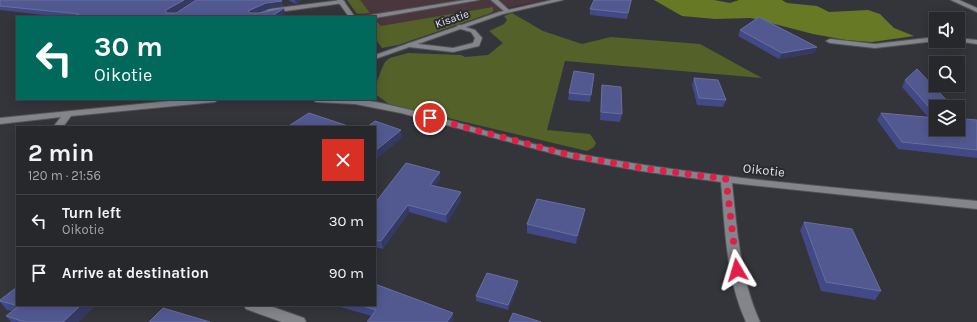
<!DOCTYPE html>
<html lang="en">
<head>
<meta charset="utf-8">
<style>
	:root { --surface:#26282c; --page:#2e3034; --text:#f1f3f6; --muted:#a4a6a9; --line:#424448 }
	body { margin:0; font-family:Karla,sans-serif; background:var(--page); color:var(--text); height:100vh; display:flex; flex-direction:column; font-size:15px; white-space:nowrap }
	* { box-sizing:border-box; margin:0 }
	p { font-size:13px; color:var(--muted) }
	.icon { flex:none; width:22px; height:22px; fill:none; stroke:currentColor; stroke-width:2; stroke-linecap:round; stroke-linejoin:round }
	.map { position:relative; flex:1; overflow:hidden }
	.drawer { position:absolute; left:16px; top:126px; width:360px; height:180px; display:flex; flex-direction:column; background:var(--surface); border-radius:0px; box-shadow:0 2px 10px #0003,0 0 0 1px var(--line) }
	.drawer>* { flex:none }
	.guide { position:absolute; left:16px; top:16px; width:360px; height:84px; border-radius:0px; box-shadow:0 2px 10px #0003,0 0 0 1px var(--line); background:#00695c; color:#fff; overflow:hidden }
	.controls { position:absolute; left:929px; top:12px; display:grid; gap:8px }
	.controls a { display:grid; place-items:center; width:36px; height:36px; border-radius:0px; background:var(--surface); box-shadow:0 2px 10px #0003,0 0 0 1px var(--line); font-size:20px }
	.pin { position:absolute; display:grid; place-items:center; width:34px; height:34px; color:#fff; margin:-17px; border:2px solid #fff; border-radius:50%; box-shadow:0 1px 4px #0007 }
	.me { position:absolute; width:44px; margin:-22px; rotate:353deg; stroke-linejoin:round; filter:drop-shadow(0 0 3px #0008) }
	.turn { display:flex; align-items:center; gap:14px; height:84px; padding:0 12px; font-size:18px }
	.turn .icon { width:52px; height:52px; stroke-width:2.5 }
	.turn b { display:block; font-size:28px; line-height:34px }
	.round { display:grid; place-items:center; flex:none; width:42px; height:42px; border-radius:0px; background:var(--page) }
	.summary { display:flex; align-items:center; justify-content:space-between; height:68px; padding:0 12px }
	h1 { font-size:24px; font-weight:700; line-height:30px }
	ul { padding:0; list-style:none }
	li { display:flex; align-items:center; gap:12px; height:52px; padding:0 12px; border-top:1px solid var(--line) }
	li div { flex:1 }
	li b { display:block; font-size:15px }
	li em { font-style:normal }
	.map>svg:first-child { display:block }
	.education { fill:#4a363d }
	.green { fill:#546129 }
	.forest { fill:#687925 }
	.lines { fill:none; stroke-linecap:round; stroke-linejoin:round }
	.lane-casing { stroke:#535458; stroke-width:2 }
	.street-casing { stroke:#535458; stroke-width:2 }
	.lane { fill:#84858b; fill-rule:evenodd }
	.street { fill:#84858b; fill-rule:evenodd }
	.wall { fill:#414986 }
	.shaded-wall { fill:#343a63 }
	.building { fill:#525991; stroke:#696f9e }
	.route { stroke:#e11d48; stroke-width:7; stroke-dasharray:0 12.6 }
	.labels { text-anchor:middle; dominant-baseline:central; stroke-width:4; stroke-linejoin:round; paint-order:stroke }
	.far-street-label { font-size:11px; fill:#e2e3e7; stroke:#292b30 }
	.street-label { font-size:13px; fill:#e2e3e7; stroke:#292b30 }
</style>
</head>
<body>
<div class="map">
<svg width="977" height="322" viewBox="0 0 977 322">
	<rect width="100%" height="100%" fill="#33353a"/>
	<path class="education" d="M 350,0 L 546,0 L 506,8 L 398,45 L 375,33 L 375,17 L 363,17 Z"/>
	<path class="green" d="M 347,0 L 360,0 L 370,13 L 357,14 Z
		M 493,7 L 493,11 L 491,13 L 398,45 L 382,48 L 375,38 L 375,20 L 381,26 Z
		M 512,13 L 543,31 L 582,44 L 611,37 L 700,44 L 762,78 L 565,61 L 547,130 L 590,134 L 596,143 L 594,147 L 587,151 L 389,104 L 375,94 L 375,87 L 382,68 L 385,62 L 390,58 L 408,53 L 461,55 L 465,57 L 488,55 L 503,43 L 489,31 L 504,24 L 507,20 L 504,16 Z"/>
	<path class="forest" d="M 654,0 L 714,0 L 730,3 L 739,0 L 782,0 L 787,3 L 817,6 L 829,12 L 868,10 L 880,14 L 894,28 L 914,36 L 872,42 L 846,40 L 813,34 L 751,18 L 715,19 L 682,16 Z"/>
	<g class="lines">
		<defs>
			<path id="lane" d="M 342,0 L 345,2 L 344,3 L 271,13 L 260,17 L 251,17 L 270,9 Z
				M 465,0 L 479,0 L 375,18 L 368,17 L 371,15 Z
				M 491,0 L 498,0 L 510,11 L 505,12 Z
				M 459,25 L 475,30 L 482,38 L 479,46 L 453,52 L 409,47 L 405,45 L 409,43 L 453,48 L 473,43 L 475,38 L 471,32 L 457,28 L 457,26 Z"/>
			<path id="street" d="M 337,0 L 343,0 L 355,17 L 349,17 Z
				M 552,0 L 563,0 L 503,14 L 375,59 L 375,55 L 499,12 Z
				M 951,0 L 959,0 L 977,8 L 977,12 Z
				M 936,37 L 936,41 L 875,48 L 830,43 L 826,41 L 830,39 L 875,44 Z
				M 958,38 L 977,40 L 977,44 L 956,41 L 958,41 Z
				M 190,99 L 219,99 L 215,102 L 71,116 L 63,127 L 53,127 L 61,117 L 0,124 L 0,118 Z
				M 312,99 C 327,99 344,97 359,99 C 432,111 501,139 573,153 C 706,178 842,188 977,201 L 977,209 L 732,183 C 737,230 740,278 760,322 L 746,322 C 726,278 725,229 721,182 L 641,171 L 570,158 L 401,113 L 355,104 L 316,102 Z
				M 244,305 L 267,305 L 304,318 L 306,322 L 282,322 L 246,309 Z"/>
		</defs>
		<use href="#lane" class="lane-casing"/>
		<use href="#street" class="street-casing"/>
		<use href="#lane" class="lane"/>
		<use href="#street" class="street"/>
	</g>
	<path class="wall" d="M 0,0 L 194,0 L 173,13 L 176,13 L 282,1 L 283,6 L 267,9 L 257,13 L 285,13 L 279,17 L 60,17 L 0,10 Z
		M 288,0 L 301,0 L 296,4 Z
		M 594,0 L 632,0 L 627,19 L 590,15 L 590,9 Z
		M 740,30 L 817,47 L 814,53 L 779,59 L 738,36 Z
		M 594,74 L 590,102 L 568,100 L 569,93 Z
		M 694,78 L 726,100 L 723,107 L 697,105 L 692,85 Z
		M 905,80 L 936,107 L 936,129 L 965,119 L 977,120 L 977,158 L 898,149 L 877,120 L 881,113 L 928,117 L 902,87 Z
		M 602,85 L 622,114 L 620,122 L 600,120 L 601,92 Z
		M 440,172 L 440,179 L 435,186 L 461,200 L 447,223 L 409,212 L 383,249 L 375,247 L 375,203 Z
		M 584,217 L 576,244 L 527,233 L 527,224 Z
		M 804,222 L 881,291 L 875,300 L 821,291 L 800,230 Z
		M 377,285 L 453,313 L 453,321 L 372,316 L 333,305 L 375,305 Z
		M 518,286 L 508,310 L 476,301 L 476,296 Z
		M 0,300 L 96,305 L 78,322 L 11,322 L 6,316 L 13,311 L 7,310 L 0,302 Z"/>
	<path class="shaded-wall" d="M 184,0 L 194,0 L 168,16 L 166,13 L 166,10 Z
		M 295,0 L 301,0 L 296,4 Z
		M 282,1 L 283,6 L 267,9 L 250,16 L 248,11 L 266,3 Z
		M 284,8 L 285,13 L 279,17 L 271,17 Z
		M 817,47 L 814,53 L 779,59 L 782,53 Z
		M 401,130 L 402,138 L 375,160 L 375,151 Z
		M 440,172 L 440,179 L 431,192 L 430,185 Z
		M 461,192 L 461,200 L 447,223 L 446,215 Z
		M 408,205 L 409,212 L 383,249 L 381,241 Z
		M 585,209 L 584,217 L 576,244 L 577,236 Z
		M 376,277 L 377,285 L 375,289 L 375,278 Z
		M 518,281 L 518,286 L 508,310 L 508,305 Z
		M 81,305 L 96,305 L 78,322 L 63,322 Z
		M 453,313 L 453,322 L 447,322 Z"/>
	<path class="building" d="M 0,0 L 184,0 L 166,10 L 166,13 L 176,13 L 196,0 L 280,0 L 282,1 L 266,3 L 248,11 L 250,13 L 259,13 L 284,8 L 271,17 L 72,17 L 79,14 L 0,6 Z
		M 594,0 L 631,0 L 628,13 L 590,9 Z
		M 759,17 L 817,47 L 782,53 L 740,30 Z
		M 917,69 L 953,107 L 936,107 L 936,115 L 905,80 Z
		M 574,71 L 594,74 L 591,95 L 569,93 Z
		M 694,78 L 718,80 L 726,100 L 699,98 Z
		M 602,85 L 621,87 L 622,114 L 601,112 Z
		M 958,112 L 965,119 L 977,120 L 977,150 L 902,142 L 881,113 L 936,118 L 936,129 L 958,129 Z
		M 309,113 L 351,127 L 287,127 Z
		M 375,121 L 401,130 L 375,151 L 375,127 L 367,127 Z
		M 406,163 L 440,172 L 430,185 L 461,192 L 446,215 L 408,205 L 381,241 L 375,240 L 375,203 Z
		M 537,199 L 585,209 L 577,236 L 527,224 Z
		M 804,222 L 852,229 L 881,291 L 826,282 Z
		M 487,273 L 518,281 L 508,305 L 476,296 Z
		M 375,284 L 453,313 L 447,322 L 367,322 L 376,310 L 360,305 L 375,305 Z
		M 17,287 L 17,305 L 81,305 L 63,322 L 25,322 L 6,316 L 19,306 L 0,301 L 0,300 Z
		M 163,308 L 210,322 L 149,322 Z
		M 513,313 L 541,322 L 509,322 Z"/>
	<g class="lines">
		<path class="route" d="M 430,118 L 570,155 L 641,168 L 726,179 L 737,270"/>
	</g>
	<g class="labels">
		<g class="far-street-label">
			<text transform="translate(452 19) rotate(-19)">Kisatie</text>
		</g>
		<g class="street-label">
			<text transform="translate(764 170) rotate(6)">Oikotie</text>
		</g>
	</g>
</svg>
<div class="controls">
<a><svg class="icon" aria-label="sound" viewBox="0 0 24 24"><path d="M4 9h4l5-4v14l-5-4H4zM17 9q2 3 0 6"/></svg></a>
<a><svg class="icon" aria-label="search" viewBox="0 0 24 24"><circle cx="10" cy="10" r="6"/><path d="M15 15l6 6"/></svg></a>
<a><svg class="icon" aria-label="layers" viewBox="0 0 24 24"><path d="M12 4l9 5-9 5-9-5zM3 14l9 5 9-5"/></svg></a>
</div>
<div class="pin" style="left:430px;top:118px;background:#d93025"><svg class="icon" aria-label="arrive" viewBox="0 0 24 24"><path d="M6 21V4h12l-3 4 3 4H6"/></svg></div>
<svg class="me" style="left:737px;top:270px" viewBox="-20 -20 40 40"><path d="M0-17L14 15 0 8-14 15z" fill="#e11d48" stroke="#fff" stroke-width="4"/></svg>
<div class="guide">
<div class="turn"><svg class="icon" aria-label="left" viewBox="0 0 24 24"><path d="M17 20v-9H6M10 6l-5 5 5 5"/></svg><div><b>30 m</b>Oikotie</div></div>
</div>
<section class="drawer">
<div class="summary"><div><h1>2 min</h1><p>120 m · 21:56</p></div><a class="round" style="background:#d93025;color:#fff"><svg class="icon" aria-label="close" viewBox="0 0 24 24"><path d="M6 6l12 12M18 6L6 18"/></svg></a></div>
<ul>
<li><svg class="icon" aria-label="left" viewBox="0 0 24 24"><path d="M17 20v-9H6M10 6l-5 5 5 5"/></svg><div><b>Turn left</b><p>Oikotie</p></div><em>30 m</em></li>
<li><svg class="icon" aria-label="arrive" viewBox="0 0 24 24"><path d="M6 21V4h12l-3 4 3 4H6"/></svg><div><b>Arrive at destination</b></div><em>90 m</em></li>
</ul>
</section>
</div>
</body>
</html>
